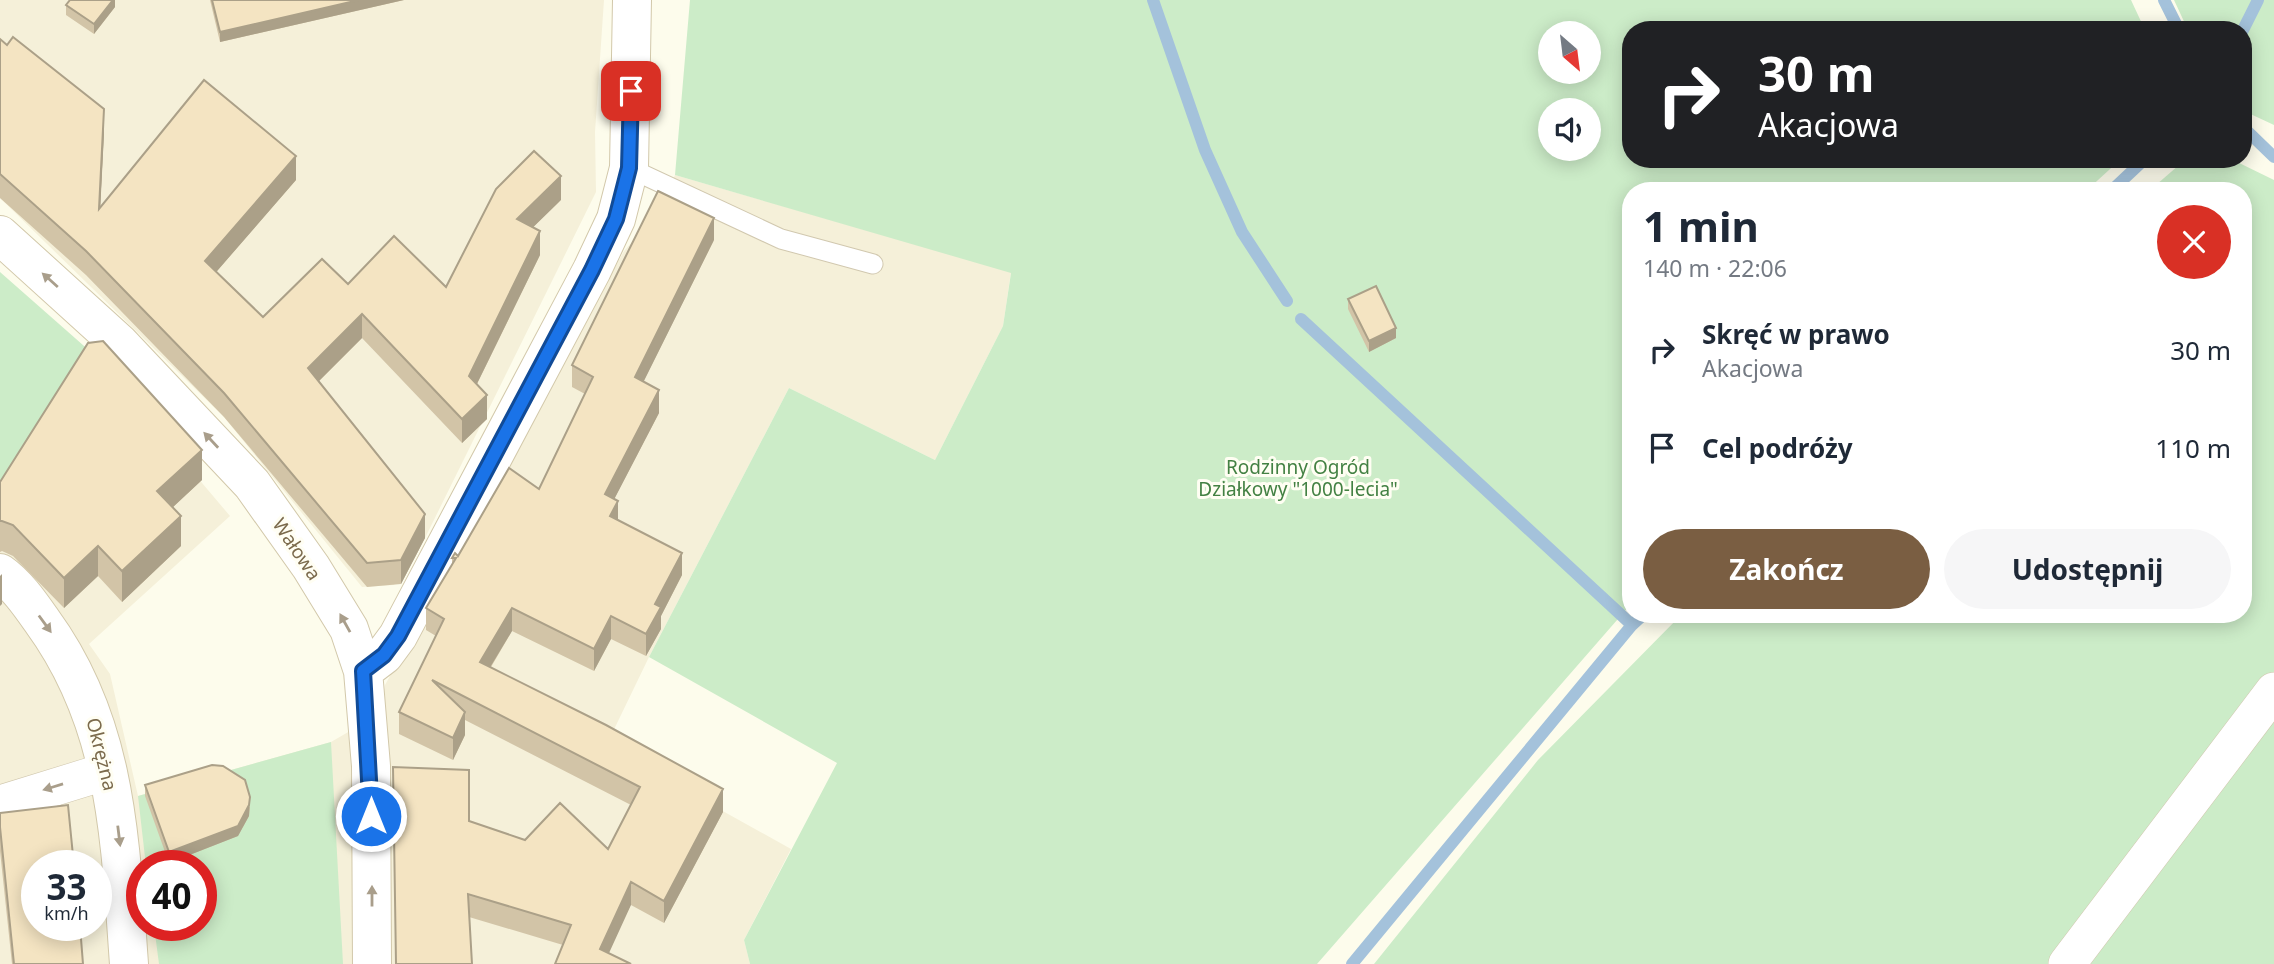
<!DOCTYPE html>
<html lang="pl">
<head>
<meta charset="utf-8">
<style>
	:root { --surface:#fff; --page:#f6f6f7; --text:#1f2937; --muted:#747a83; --accent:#7a5e42 }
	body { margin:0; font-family:"Noto Sans",sans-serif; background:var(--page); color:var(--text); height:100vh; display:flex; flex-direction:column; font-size:26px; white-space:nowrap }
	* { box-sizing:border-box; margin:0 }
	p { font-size:23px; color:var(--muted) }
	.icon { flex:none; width:38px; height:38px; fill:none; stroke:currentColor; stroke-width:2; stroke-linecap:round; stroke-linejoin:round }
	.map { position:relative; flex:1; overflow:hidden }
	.drawer { position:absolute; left:1622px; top:182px; width:630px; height:441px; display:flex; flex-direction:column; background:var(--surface); border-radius:28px; box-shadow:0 4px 18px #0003 }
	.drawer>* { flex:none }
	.banner { position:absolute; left:1622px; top:21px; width:630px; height:147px; border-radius:28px; box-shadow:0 4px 18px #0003; background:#202124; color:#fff; overflow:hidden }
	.needle { width:46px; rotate:152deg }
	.controls { position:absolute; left:1538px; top:21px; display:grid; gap:14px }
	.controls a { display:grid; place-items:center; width:63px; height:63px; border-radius:50%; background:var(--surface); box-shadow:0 4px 18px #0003; font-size:35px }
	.speed { position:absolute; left:21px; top:850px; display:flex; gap:14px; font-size:35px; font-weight:700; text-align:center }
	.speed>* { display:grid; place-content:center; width:91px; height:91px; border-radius:50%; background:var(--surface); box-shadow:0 4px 18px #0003; line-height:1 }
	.speed small { font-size:18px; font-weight:400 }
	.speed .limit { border:10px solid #d22; background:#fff; color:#111 }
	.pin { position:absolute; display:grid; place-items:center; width:60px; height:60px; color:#fff; margin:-30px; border-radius:14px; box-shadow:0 4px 10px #0006 }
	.me { position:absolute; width:77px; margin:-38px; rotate:0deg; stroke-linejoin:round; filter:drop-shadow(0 0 5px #0008) }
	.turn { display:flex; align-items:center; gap:24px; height:147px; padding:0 21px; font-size:32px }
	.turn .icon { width:91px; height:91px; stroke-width:2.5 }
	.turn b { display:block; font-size:49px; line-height:60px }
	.round { display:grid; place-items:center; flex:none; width:74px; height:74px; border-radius:37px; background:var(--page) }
	.overview { display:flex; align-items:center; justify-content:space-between; height:119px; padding:0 21px }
	h1 { font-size:42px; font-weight:700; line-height:52px }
	.primary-button { display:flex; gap:14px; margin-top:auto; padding:14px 21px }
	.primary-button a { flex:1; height:80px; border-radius:42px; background:var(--accent); color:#fff; font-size:28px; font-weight:700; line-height:80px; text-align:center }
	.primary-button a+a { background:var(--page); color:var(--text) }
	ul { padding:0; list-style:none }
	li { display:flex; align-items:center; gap:21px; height:98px; padding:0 21px }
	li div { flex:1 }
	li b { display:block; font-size:26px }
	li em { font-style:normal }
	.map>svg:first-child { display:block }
	.residential { fill:#f5f0d9; fill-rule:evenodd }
	.green { fill:#ccecc8; fill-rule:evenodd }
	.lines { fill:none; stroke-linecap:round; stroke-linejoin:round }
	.stream { stroke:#a4c2db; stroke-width:12 }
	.lane-casing { stroke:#d1c8af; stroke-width:21 }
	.street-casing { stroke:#d1c8af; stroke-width:38 }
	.secondary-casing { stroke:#d2c8aa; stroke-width:40 }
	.lane { stroke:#fff; stroke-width:19 }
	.street { stroke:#fff; stroke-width:37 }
	.secondary { stroke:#fff; stroke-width:38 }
	.wall { fill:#d2c4a7 }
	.shaded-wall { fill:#aba088 }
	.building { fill:#f4e4c2; stroke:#aba088; stroke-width:2 }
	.oneway { fill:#a99e8b }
	.route-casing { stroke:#114b97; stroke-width:18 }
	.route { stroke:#1a73e8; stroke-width:12 }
	.labels { text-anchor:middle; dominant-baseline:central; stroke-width:6; stroke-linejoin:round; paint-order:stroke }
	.park-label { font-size:19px; fill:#438143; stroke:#fffef3 }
	.street-label { font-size:19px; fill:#7b6a4c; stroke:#fffef3 }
</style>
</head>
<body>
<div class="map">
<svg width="2274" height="964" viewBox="0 0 2274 964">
	<rect width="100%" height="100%" fill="#fdfcec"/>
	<path class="residential" d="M 0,0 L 604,0 L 595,132 L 596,192 L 425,538 L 394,585 L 362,587 L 224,417 L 0,198 Z
		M 675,175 L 1011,272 L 1003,326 L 935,460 L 789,388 L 649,657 L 606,746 L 791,849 L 744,940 L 750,964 L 0,964 L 0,493 L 92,353 L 230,516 L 89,644 L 110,674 L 138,796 L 331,742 L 381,713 L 385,685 L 624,251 L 658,213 ZM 37,866 L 96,866 L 96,926 L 37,926 ZM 142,866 L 201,866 L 201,926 L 142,926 Z"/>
	<path class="green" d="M 690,0 L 2131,0 L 2145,30 L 1631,30 L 1631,159 L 2121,159 L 2086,191 L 1631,191 L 1631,604 L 1317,964 L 750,964 L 744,940 L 837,763 L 649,657 L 789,388 L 935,460 L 1003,326 L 1011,273 L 675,175 ZM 1550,33 L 1589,33 L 1589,72 L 1550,72 ZM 1550,110 L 1589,110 L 1589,149 L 1550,149 Z
		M 2174,0 L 2274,0 L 2274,125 L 2244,111 L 2244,30 L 2188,30 Z
		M 2186,159 L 2231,159 L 2274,180 L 2274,964 L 1374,964 L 1538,760 L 1682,614 L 2244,614 L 2244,191 L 2149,191 Z
		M 0,272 L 92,353 L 0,493 Z
		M 331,742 L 343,964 L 159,964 L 154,926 L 201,926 L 201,866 L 146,866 L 138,796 Z"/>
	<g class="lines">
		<path class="stream" d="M 1153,0 L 1205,150 L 1242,232 L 1287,301
			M 2164,0 L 2179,30
			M 2243,30 L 2258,0
			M 2244,128 L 2274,157
			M 2111,191 L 2145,159
			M 1301,319 L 1632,625 L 1644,614
			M 1352,964 L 1632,625"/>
		<defs>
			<path id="lane" d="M 629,168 L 781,239 L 873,264"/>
			<path id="street" d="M 0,804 L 107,771
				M 2067,964 L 2274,691"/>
			<path id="secondary" d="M 0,235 L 119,343 L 252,484 L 311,567 L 349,629 L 363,671 L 371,766 L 372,964
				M 0,573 C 17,585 30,604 42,621 C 118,725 120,841 129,964
				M 363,671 L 384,655 L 398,636 L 592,270 L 616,219 L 629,168 L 632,0"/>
		</defs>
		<use href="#lane" class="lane-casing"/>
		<use href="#street" class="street-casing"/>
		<use href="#secondary" class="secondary-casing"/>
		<use href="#lane" class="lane"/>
		<use href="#street" class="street"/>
		<use href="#secondary" class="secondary"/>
	</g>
	<path class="wall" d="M 115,0 L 115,7 L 94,34 L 66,15 L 66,5 Z
		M 210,0 L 404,0 L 220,42 Z
		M 0,39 L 104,133 L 100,207 L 296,180 L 216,272 L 263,317 L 348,284 L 446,287 L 561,200 L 533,227 L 540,255 L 477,384 L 487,419 L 462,443 L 362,338 L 318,382 L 425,538 L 401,584 L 367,587 L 224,417 L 86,275 L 0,198 Z
		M 714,240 L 643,382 L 659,413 L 614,499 L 618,520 L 682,575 L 661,616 L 661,629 L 646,656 L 611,639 L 594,671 L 512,631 L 491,667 L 723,812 L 664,923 L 631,905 L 563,945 L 469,917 L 396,964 L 469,821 L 525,840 L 608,849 L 631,805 L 465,720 L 465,735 L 453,760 L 399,734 L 399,712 L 436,636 L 426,630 L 426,608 L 452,564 L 452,558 L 458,556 L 539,489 L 585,394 L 572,387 L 572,365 Z
		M 1348,299 L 1396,338 L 1369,352 L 1348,309 Z
		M 202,480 L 173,507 L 181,546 L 122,602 L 98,576 L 64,608 L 13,556 L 2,551 L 0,552 L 0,482 Z
		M 145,785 L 250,807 L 249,816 L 238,836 L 169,863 L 145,796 Z
		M 0,813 L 83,964 L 12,964 L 0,851 Z"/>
	<path class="shaded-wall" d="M 113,0 L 115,0 L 115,7 L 94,34 L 94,24 Z
		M 359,0 L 404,0 L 220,42 L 220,32 Z
		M 104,109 L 104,133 L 99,233 L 99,209 Z
		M 296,156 L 296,180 L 205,285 L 205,261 Z
		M 561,176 L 561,200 L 517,243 L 517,219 Z
		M 714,218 L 714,240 L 635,399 L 635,377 Z
		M 540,231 L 540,255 L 469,400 L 469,376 Z
		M 362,314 L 362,338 L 308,392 L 308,368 Z
		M 1396,328 L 1396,338 L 1369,352 L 1369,341 Z
		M 659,390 L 659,413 L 605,517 L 605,494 Z
		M 487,395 L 487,419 L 462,443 L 462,419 Z
		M 202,450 L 202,480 L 157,522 L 157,491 Z
		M 618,501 L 618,524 L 610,516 Z
		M 425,514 L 425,538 L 401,584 L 401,560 Z
		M 181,516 L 181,546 L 122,602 L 122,571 Z
		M 98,546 L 98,576 L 64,608 L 64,578 Z
		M 682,553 L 682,575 L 661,616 L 661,629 L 646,656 L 646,634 L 655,604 Z
		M 2,574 L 2,604 L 0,606 L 0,576 Z
		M 512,608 L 512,631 L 480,684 L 480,662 Z
		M 611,616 L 611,639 L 594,671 L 594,649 Z
		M 465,712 L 465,735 L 453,760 L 453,738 Z
		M 723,789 L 723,812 L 664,923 L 664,901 Z
		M 250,797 L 249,816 L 238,836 L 169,863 L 169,852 Z
		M 631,882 L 631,905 L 604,964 L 600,949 Z"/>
	<path class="building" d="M 70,0 L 113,0 L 94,24 L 66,5 Z
		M 212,0 L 359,0 L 220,32 Z
		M 13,37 L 104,109 L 99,209 L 204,80 L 296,156 L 205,261 L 263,317 L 322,259 L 348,284 L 394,236 L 446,287 L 496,189 L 534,151 L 561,176 L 517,219 L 540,231 L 469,376 L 487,395 L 462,419 L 362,314 L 308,368 L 425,514 L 401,560 L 367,563 L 224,393 L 86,251 L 0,174 L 0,39 L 7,45 Z
		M 658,191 L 714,218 L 635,377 L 659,390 L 605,494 L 618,501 L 610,516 L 682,553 L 655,604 L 661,607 L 646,634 L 611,616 L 594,649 L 512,608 L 480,662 L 606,725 L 723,789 L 664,901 L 631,882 L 600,949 L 631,964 L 555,964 L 571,925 L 468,894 L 472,964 L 396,964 L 393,767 L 469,770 L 469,821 L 525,840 L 560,803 L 608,849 L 640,787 L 432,680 L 465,712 L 453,738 L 399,712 L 444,619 L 426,608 L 456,558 L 452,558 L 455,553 L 458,556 L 509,468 L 539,489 L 593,377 L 572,365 Z
		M 1376,286 L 1396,328 L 1369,341 L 1348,299 Z
		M 103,341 L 202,450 L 157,491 L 181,516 L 122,571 L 98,546 L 64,578 L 13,525 L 2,521 L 0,521 L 0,482 L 88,343 Z
		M 212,765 L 223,766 L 245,780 L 250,797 L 249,805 L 238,826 L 169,852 L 145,785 Z
		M 68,805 L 74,866 L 37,866 L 37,926 L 80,926 L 83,964 L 14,964 L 0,827 L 0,813 Z"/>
	<defs><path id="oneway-solid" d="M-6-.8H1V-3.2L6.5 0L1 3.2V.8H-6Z" transform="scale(1.75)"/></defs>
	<g class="oneway">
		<use href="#oneway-solid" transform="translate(50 280) rotate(-138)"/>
		<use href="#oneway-solid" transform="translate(211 440) rotate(-133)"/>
		<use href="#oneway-solid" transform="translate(345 623) rotate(-119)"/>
		<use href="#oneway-solid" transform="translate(45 624) rotate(54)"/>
		<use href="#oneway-solid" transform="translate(53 787) rotate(163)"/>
		<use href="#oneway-solid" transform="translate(119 836) rotate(83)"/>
		<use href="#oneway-solid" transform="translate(372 896) rotate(-90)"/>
	</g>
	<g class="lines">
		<defs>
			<path id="route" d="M 371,816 L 363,671 L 384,655 L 398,636 L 592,270 L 616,219 L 629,168 L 631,91"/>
		</defs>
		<use href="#route" class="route-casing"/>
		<use href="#route" class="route"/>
	</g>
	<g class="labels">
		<g class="park-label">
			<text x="1298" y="467">Rodzinny Ogród<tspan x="1298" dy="22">Działkowy "1000-lecia"</tspan></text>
		</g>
		<g class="street-label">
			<text transform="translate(297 549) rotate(56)">Wałowa</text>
			<text transform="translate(102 754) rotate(76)">Okrężna</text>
		</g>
	</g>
</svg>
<div class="controls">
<a><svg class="needle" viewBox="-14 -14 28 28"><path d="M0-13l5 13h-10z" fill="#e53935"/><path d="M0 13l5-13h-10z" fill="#747a83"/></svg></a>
<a><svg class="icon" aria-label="sound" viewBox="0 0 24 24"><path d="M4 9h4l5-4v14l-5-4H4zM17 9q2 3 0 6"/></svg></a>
</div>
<div class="speed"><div>33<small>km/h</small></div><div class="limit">40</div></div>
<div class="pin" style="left:631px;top:91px;background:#d93025"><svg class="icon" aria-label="arrive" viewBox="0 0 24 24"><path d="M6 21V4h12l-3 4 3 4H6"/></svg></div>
<svg class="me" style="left:371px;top:816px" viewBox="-20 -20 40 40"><circle r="17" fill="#1a73e8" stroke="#fff" stroke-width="3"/><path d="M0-11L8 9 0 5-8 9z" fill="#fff"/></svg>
<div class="banner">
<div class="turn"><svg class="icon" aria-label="right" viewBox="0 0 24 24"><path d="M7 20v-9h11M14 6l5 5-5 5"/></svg><div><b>30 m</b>Akacjowa</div></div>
</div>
<section class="drawer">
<div class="overview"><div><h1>1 min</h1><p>140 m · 22:06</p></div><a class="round" style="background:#d93025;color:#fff"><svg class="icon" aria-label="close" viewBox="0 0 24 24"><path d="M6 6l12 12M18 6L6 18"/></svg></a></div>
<ul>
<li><svg class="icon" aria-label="right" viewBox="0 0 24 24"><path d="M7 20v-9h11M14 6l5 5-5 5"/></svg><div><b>Skręć w prawo</b><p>Akacjowa</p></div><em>30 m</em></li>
<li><svg class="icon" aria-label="arrive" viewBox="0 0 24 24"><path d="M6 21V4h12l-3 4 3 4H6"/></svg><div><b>Cel podróży</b></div><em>110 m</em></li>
</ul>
<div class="primary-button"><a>Zakończ</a><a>Udostępnij</a></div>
</section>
</div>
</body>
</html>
